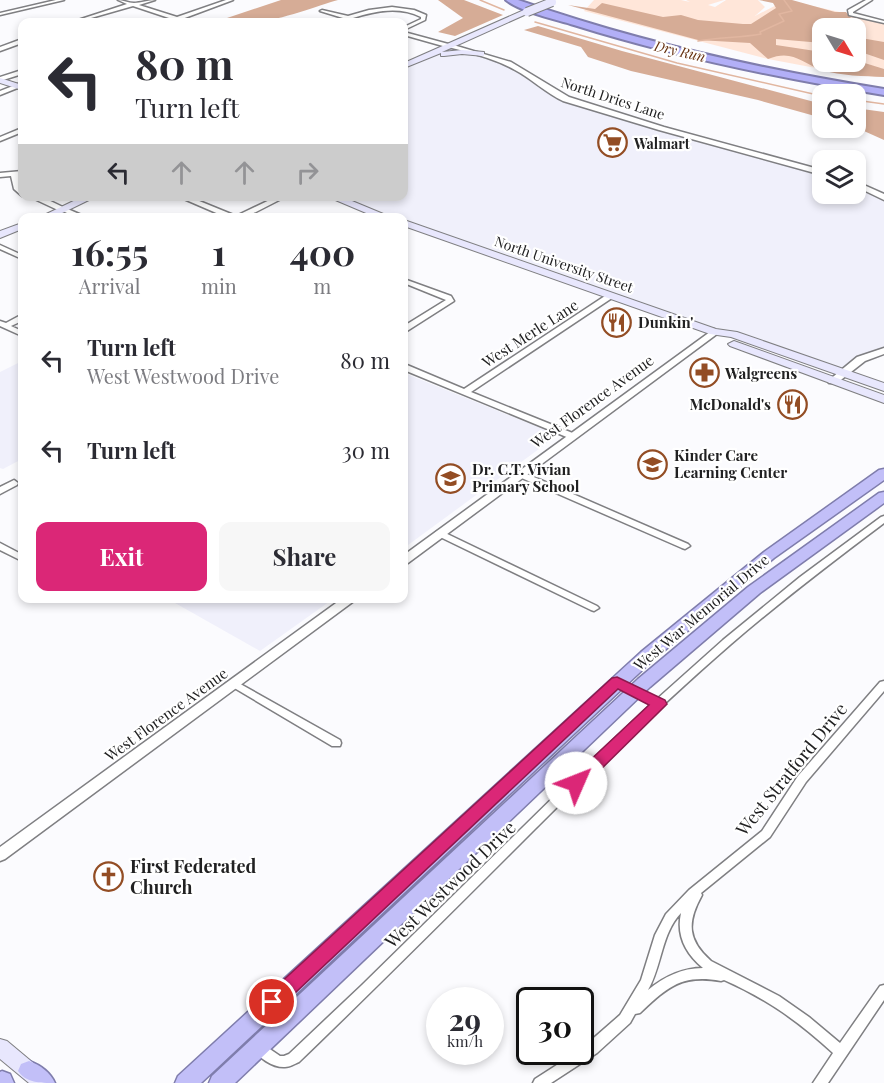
<!DOCTYPE html>
<html lang="en">
<head>
<meta charset="utf-8">
<style>
	:root { --surface:#fff; --page:#f7f7f7; --text:#2b2b33; --muted:#7c7c81; --accent:#db2777 }
	body { margin:0; font-family:"Playfair Display",serif; background:var(--page); color:var(--text); height:100vh; display:flex; flex-direction:column; font-size:22px; white-space:nowrap }
	* { box-sizing:border-box; margin:0 }
	p { font-size:20px; color:var(--muted) }
	.icon { flex:none; width:33px; height:33px; fill:none; stroke:currentColor; stroke-width:2; stroke-linecap:round; stroke-linejoin:round }
	.map { position:relative; flex:1; overflow:hidden }
	.details { position:absolute; left:18px; top:213px; width:390px; height:390px; display:flex; flex-direction:column; background:var(--surface); border-radius:12px; box-shadow:0 3px 9px #0003 }
	.details>* { flex:none }
	.top-card { position:absolute; left:18px; top:18px; width:390px; height:183px; border-radius:12px; box-shadow:0 3px 9px #0003; background:#fff; color:var(--text); overflow:hidden }
	.needle { width:39px; rotate:128deg }
	.tools { position:absolute; left:812px; top:18px; display:grid; gap:12px }
	.tools a { display:grid; place-items:center; width:54px; height:54px; border-radius:12px; background:var(--surface); box-shadow:0 3px 9px #0003; font-size:30px }
	.speed { position:absolute; left:426px; top:987px; display:flex; gap:12px; font-size:30px; font-weight:700; text-align:center }
	.speed>* { display:grid; place-content:center; width:78px; height:78px; border-radius:50%; background:var(--surface); box-shadow:0 3px 9px #0003; line-height:1 }
	.speed small { font-size:15px; font-weight:400 }
	.speed .limit { border:3px solid #111; border-radius:9px; background:#fff; color:#111 }
	.pin { position:absolute; display:grid; place-items:center; width:51px; height:51px; color:#fff; margin:-26px; border:3px solid #fff; border-radius:50%; box-shadow:0 2px 6px #0007 }
	.me { position:absolute; width:66px; margin:-33px; rotate:46deg; stroke-linejoin:round; filter:drop-shadow(0 0 4px #0008) }
	.turn { display:flex; align-items:center; gap:21px; height:126px; padding:0 18px; font-size:27px }
	.turn .icon { width:78px; height:78px; stroke-width:2.5 }
	.turn b { display:block; font-size:42px; line-height:51px }
	.lanes { display:flex; align-items:center; height:57px; padding:0 18px; background:#0003; justify-content:center; gap:30px; direction:ltr }
	.lanes .off { opacity:.35 }
	.eta { display:flex; justify-content:space-evenly; align-items:center; height:102px; text-align:center }
	.eta b { font-size:36px; font-weight:700; line-height:42px }
	.primary-button { display:flex; gap:12px; margin-top:auto; padding:12px 18px }
	.primary-button a { flex:1; height:69px; border-radius:12px; background:var(--accent); color:#fff; font-size:24px; font-weight:700; line-height:69px; text-align:center }
	.primary-button a+a { background:var(--page); color:var(--text) }
	ul { padding:0; list-style:none }
	li { display:flex; align-items:center; gap:18px; height:90px; padding:0 18px }
	li div { flex:1 }
	li b { display:block; font-size:22px }
	li em { font-style:normal }
	.map>svg:first-child { display:block }
	.built { fill:#f0f0fb }
	.green { fill:#ffe6d9; fill-rule:evenodd }
	.forest { fill:#d6ac96 }
	.lines { fill:none; stroke-linecap:round; stroke-linejoin:round }
	.stream { stroke:#e1b6a0; stroke-width:1.5 }
	.minor-casing { stroke:#7f7f82; stroke-width:3 }
	.tertiary-casing { stroke:#7f7f82; stroke-width:3 }
	.secondary-casing { stroke:#7f7f82; stroke-width:2 }
	.trunk-casing { stroke:#7f7dac; stroke-width:3 }
	.motorway-casing { stroke:#7f7dac; stroke-width:4 }
	.minor { fill:#fff; fill-rule:evenodd }
	.tertiary { fill:#fff; fill-rule:evenodd }
	.secondary { fill:#e8e7fd; fill-rule:evenodd }
	.trunk { fill:#c2bff8; fill-rule:evenodd }
	.motorway { fill:#b2aff7; fill-rule:evenodd }
	.secondary-bridge-casing { stroke:#7f7f82; stroke-width:10; stroke-linecap:butt }
	.secondary-bridge { stroke:#e8e7fd; stroke-width:8 }
	.route { fill:#db2777; stroke:#8e194d; stroke-width:1.5 }
	.labels { text-anchor:middle; dominant-baseline:central; stroke-width:4.5; stroke-linejoin:round; paint-order:stroke }
	.far-water-label { font-size:14px; font-style:italic; fill:#663110; stroke:#fff }
	.far-street-label { font-size:14px; fill:#212122; stroke:#fff }
	.far-poi-label { font-size:14px; font-weight:bold; fill:#212122; stroke:#fff; text-anchor:start }
	.poi-label { font-size:15px; font-weight:bold; fill:#212122; stroke:#fff; text-anchor:start }
	.street-label { font-size:15px; fill:#212122; stroke:#fff }
	.near-street-label { font-size:18px; fill:#212122; stroke:#fff }
	.near-poi-label { font-size:18px; font-weight:bold; fill:#212122; stroke:#fff; text-anchor:start }
</style>
</head>
<body>
<div class="map">
<svg width="884" height="1083" viewBox="0 0 884 1083">
	<rect width="100%" height="100%" fill="#fbfbfe"/>
	<path class="built" d="M 450,46 L 492,57 L 516,67 L 563,98 L 822,173 L 822,194 L 855,194 L 855,183 L 884,197 L 884,351 L 842,372 L 404,220 L 404,218 L 397,217 L 336,197 L 404,196 L 404,66 Z
		M 22,361 L 22,459 L 3,469 L 0,468 L 0,372 Z
		M 404,373 L 558,435 L 404,548 Z
		M 168,599 L 333,599 L 260,651 Z"/>
	<path class="green" d="M 594,0 L 681,0 L 690,2 L 686,0 L 724,0 L 708,5 L 715,7 L 726,0 L 758,0 L 765,7 L 755,16 L 786,0 L 884,22 L 884,77 L 853,75 L 768,59 L 584,11 ZM 822,28 L 855,28 L 855,62 L 822,62 Z"/>
	<path class="forest" d="M 281,0 L 338,0 C 312,7 251,33 227,18 Z
		M 438,0 L 464,0 L 503,15 L 455,36 L 438,32 L 463,18 Z
		M 759,0 L 792,0 L 835,12 L 846,12 L 851,18 L 822,28 L 822,43 L 776,39 L 776,45 L 822,52 L 822,62 L 855,60 L 884,69 L 884,77 C 864,76 841,76 822,70 C 801,63 793,49 768,59 L 750,43 L 698,40 L 568,5 L 595,9 L 602,3 L 663,17 L 681,15 L 698,20 L 743,24 L 751,24 L 776,8 L 773,3 Z
		M 538,26 L 622,51 L 822,104 L 822,118 L 758,100 L 631,71 L 588,57 L 581,47 L 524,30 Z
		M 855,37 L 884,42 L 884,60 L 855,50 Z
		M 855,108 L 884,112 L 884,140 L 855,127 Z"/>
	<g class="lines">
		<path class="stream" d="M 480,0 L 504,10
			M 535,22 L 677,63 L 822,96
			M 698,41 C 719,37 740,38 761,34 L 760,32 L 784,21 L 779,14 L 792,11 L 784,0
			M 855,100 L 884,104"/>
		<defs>
			<path id="minor" d="M 56,0 L 64,0 L 0,15 L 0,13 Z
				M 118,0 C 123,0 128,3 134,3 C 141,3 148,0 155,0 L 139,5 L 177,17 L 226,0 L 233,0 L 182,19 L 189,21 L 189,22 L 175,20 L 133,6 L 77,22 L 72,22 L 127,4 Z
				M 866,0 L 872,0 L 853,12 L 853,13 L 884,21 L 884,23 L 849,15 L 848,10 Z
				M 392,7 L 414,10 L 426,15 L 425,20 L 404,30 L 404,27 L 421,19 L 421,17 C 399,6 376,11 353,18 L 366,21 L 366,22 L 348,19 L 339,22 L 334,22 L 334,21 L 343,18 L 320,11 L 322,10 L 348,16 L 369,10 Z
				M 404,32 L 452,45 L 453,46 L 450,48 L 404,35 Z
				M 22,39 L 22,43 L 0,51 L 0,47 Z
				M 22,70 L 22,74 L 0,81 L 0,77 Z
				M 18,84 L 20,85 L 20,87 L 0,95 L 0,91 Z
				M 22,128 L 22,132 L 0,141 L 0,137 Z
				M 177,196 L 187,196 L 236,216 L 278,196 L 287,196 L 244,218 L 228,218 Z
				M 63,207 L 86,217 L 87,218 L 77,218 L 61,210 L 61,208 Z
				M 0,245 L 22,255 L 22,259 L 0,249 Z
				M 404,279 L 451,296 L 454,301 L 407,331 L 404,331 L 404,326 L 446,300 L 404,283 Z
				M 608,294 L 611,294 L 615,296 L 471,392 L 575,434 L 576,436 L 575,438 L 569,438 L 404,370 L 404,365 L 407,365 L 464,389 Z
				M 19,316 L 22,316 L 22,321 L 11,326 L 22,331 L 22,336 L 0,326 L 0,321 L 6,323 Z
				M 520,471 L 688,544 L 690,546 L 685,549 L 682,548 L 517,476 L 516,474 L 517,472 Z
				M 14,480 L 18,483 L 17,485 L 0,494 L 0,487 Z
				M 884,516 L 884,523 C 832,562 781,601 731,644 C 663,703 598,766 534,830 C 456,908 378,986 299,1062 C 294,1064 290,1067 285,1067 C 273,1068 257,1057 252,1047 L 253,1043 L 258,1041 L 280,1056 L 284,1056 L 289,1054 L 362,985 L 576,775 L 651,704 L 613,684 L 612,682 L 613,680 L 621,680 L 657,699 L 723,640 L 800,577 L 881,517 Z
				M 439,530 L 597,606 L 599,608 L 594,611 L 591,610 L 436,535 L 435,533 Z
				M 0,543 L 21,554 L 22,556 L 18,559 L 0,550 Z
				M 235,681 L 340,740 L 341,743 L 340,746 L 332,746 L 231,686 L 230,684 L 231,682 Z
				M 884,681 L 884,691 L 806,782 L 770,837 L 701,893 L 702,895 C 687,922 687,940 711,961 L 779,996 L 809,1017 L 840,1043 L 880,986 L 884,985 L 884,1000 L 828,1083 L 813,1083 L 833,1053 C 798,1021 767,999 724,980 L 721,981 C 681,974 668,987 640,1013 L 635,1014 L 630,1023 L 597,1053 L 551,1083 L 533,1083 L 535,1079 L 577,1052 L 580,1052 L 580,1050 L 620,1015 L 641,980 L 655,935 L 666,914 L 689,890 L 762,831 L 798,776 L 880,682 ZM 681,913 C 676,936 686,954 703,968 C 681,968 664,977 648,990 C 662,966 661,934 681,913 Z"/>
			<path id="tertiary" d="M 450,44 L 511,62 L 569,97 L 664,127 L 822,170 L 822,175 L 659,130 L 563,101 C 546,93 532,79 515,70 C 494,58 471,53 448,47 L 447,46 Z
				M 22,171 L 22,175 L 19,176 L 22,196 L 14,189 L 11,176 L 0,177 L 0,173 Z
				M 855,181 L 884,194 L 884,200 L 855,186 Z
				M 28,196 L 40,196 L 67,209 L 60,211 Z
				M 714,329 L 719,332 L 717,334 L 408,563 L 404,564 L 404,555 Z
				M 884,348 L 884,354 L 865,361 L 837,383 L 829,383 L 828,381 L 857,357 Z
				M 343,598 L 358,598 L 5,859 L 0,861 L 0,847 Z"/>
			<path id="secondary" d="M 524,10 L 531,12 L 442,52 L 462,50 L 484,52 L 484,56 L 462,54 L 444,56 L 441,56 L 441,53 L 404,68 L 404,63 Z
				M 0,78 L 22,85 L 22,90 L 0,83 Z
				M 84,196 L 97,196 L 52,218 L 38,218 Z
				M 326,196 L 340,196 L 393,218 L 378,218 Z
				M 404,220 L 716,329 L 737,332 L 884,383 L 884,391 L 731,337 L 710,334 L 404,226 Z
				M 22,223 L 22,229 L 0,238 L 0,231 Z
				M 734,341 L 884,395 L 884,403 L 730,346 L 728,344 Z
				M 0,1039 L 7,1041 L 50,1077 L 53,1083 L 29,1083 L 0,1059 Z"/>
			<path id="trunk" d="M 884,469 L 884,480 L 774,558 L 653,660 L 201,1083 L 175,1083 L 178,1076 L 641,652 L 764,552 L 879,470 Z
				M 884,492 L 884,503 L 760,593 L 650,687 L 235,1083 L 209,1083 L 212,1076 L 638,679 L 748,587 L 879,493 Z
				M 29,1061 C 40,1065 50,1072 55,1083 C 40,1083 26,1083 18,1071 L 21,1064 Z
				M 2,1071 L 10,1074 L 14,1083 L 0,1083 L 0,1072 Z"/>
			<path id="motorway" d="M 506,0 L 518,0 C 638,42 759,69 884,89 L 884,95 C 779,78 676,57 574,25 C 555,19 521,12 506,0 Z"/>
		</defs>
		<use href="#minor" class="minor-casing"/>
		<use href="#tertiary" class="tertiary-casing"/>
		<use href="#secondary" class="secondary-casing"/>
		<use href="#trunk" class="trunk-casing"/>
		<use href="#motorway" class="motorway-casing"/>
		<use href="#minor" class="minor"/>
		<use href="#tertiary" class="tertiary"/>
		<use href="#secondary" class="secondary"/>
		<use href="#trunk" class="trunk"/>
		<use href="#motorway" class="motorway"/>
		<defs>
			<path id="secondary-bridge" d="M 527,12 L 552,2"/>
		</defs>
		<use href="#secondary-bridge" class="secondary-bridge-casing"/>
		<use href="#secondary-bridge" class="secondary-bridge"/>
	</g>
	<path class="route" d="M 617,677 L 665,700 L 667,704 L 582,788 L 570,788 L 568,783 L 570,779 L 649,705 L 618,689 L 279,1008 L 272,1010 L 265,1008 L 263,1002 L 265,997 L 612,678 Z"/>
	<defs>
		<symbol id="supermarket-ring" viewBox="-11 -11 22 22"><circle r="9.5" fill="#fff" stroke="#934d24" stroke-width="1.5"/><path d="M-6-5.5h2.5l.6 2H6L4.5 2H-2.5L-4.4-4H-6ZM-1.5 3.2a1.3 1.3 0 1 0 .1 0ZM3 3.2a1.3 1.3 0 1 0 .1 0Z" fill="#934d24"/></symbol>
		<symbol id="restaurant-ring" viewBox="-11 -11 22 22"><circle r="9.5" fill="#fff" stroke="#934d24" stroke-width="1.5"/><path d="M-5-6h1v4h1v-4h1v4h1v-4h1v5L-1.5 .5V6h-2V.5L-5-1ZM5-6V6H3V1.5H1.5Q1.5-4 5-6Z" fill="#934d24"/></symbol>
		<symbol id="pharmacy-ring" viewBox="-11 -11 22 22"><circle r="9.5" fill="#fff" stroke="#934d24" stroke-width="1.5"/><path d="M-2-6h4v4h4v4h-4v4h-4v-4h-4v-4h4Z" fill="#934d24"/></symbol>
		<symbol id="school-ring" viewBox="-11 -11 22 22"><circle r="9.5" fill="#fff" stroke="#934d24" stroke-width="1.5"/><path d="M0-5L7-2L0 1L-7-2ZM-4 1L0 2.5L4 1V4Q0 6-4 4Z" fill="#934d24"/></symbol>
		<symbol id="church-ring" viewBox="-11 -11 22 22"><circle r="9.5" fill="#fff" stroke="#934d24" stroke-width="1.5"/><path d="M-1.2-6h2.4v3.5h3.3v2.4h-3.3V6h-2.4V-.1h-3.3v-2.4h3.3Z" fill="#934d24"/></symbol>
	</defs>
	<g fill-rule="evenodd">
		<use href="#supermarket-ring" x="596" y="126" width="33" height="33"/>
		<use href="#restaurant-ring" x="600" y="306" width="33" height="33"/>
		<use href="#pharmacy-ring" x="688" y="356" width="33" height="33"/>
		<use href="#restaurant-ring" x="776" y="388" width="33" height="33"/>
		<use href="#school-ring" x="636" y="448" width="33" height="33"/>
		<use href="#school-ring" x="434" y="462" width="33" height="33"/>
		<use href="#church-ring" x="92" y="860" width="33" height="33"/>
	</g>
	<g class="labels">
		<g class="far-water-label">
			<text transform="translate(680 51) rotate(13)">Dry Run</text>
		</g>
		<g class="far-street-label">
			<text transform="translate(613 98) rotate(18)">North Dries Lane</text>
			<text transform="translate(564 264) rotate(19)">North University Street</text>
		</g>
		<g class="far-poi-label">
			<text x="634" y="143">Walmart</text>
		</g>
		<g class="poi-label">
			<text x="638" y="322">Dunkin'</text>
			<text x="725" y="373">Walgreens</text>
			<text x="771" y="404" text-anchor="end">McDonald's</text>
			<text x="674" y="455">Kinder Care<tspan x="674" dy="17">Learning Center</tspan></text>
			<text x="472" y="469">Dr. C.T. Vivian<tspan x="472" dy="17">Primary School</tspan></text>
		</g>
		<g class="street-label">
			<text transform="translate(530 333) rotate(-33)">West Merle Lane</text>
			<text transform="translate(592 401) rotate(-36)">West Florence Avenue</text>
			<text transform="translate(701 612) rotate(-40)">West War Memorial Drive</text>
			<text transform="translate(166 714) rotate(-36)">West Florence Avenue</text>
		</g>
		<g class="near-street-label">
			<text transform="translate(791 769) rotate(-51)">West Stratford Drive</text>
			<text transform="translate(450 884) rotate(-44)">West Westwood Drive</text>
		</g>
		<g class="near-poi-label">
			<text x="130" y="866">First Federated<tspan x="130" dy="21">Church</tspan></text>
		</g>
	</g>
</svg>
<div class="tools">
<a><svg class="needle" viewBox="-14 -14 28 28"><path d="M0-13l5 13h-10z" fill="#e53935"/><path d="M0 13l5-13h-10z" fill="#7c7c81"/></svg></a>
<a><svg class="icon" aria-label="search" viewBox="0 0 24 24"><circle cx="10" cy="10" r="6"/><path d="M15 15l6 6"/></svg></a>
<a><svg class="icon" aria-label="layers" viewBox="0 0 24 24"><path d="M12 4l9 5-9 5-9-5zM3 14l9 5 9-5"/></svg></a>
</div>
<div class="speed"><div>29<small>km/h</small></div><div class="limit">30</div></div>
<div class="pin" style="left:272px;top:1002px;background:#d93025"><svg class="icon" aria-label="arrive" viewBox="0 0 24 24"><path d="M6 21V4h12l-3 4 3 4H6"/></svg></div>
<svg class="me" style="left:576px;top:783px" viewBox="-20 -20 40 40"><circle r="19" fill="#fff"/><path d="M0-13L10 11 0 6-10 11z" fill="#db2777"/></svg>
<div class="top-card">
<div class="turn"><svg class="icon" aria-label="left" viewBox="0 0 24 24"><path d="M17 20v-9H6M10 6l-5 5 5 5"/></svg><div><b>80 m</b>Turn left</div></div>
<div class="lanes"><svg class="icon" aria-label="left" viewBox="0 0 24 24"><path d="M17 20v-9H6M10 6l-5 5 5 5"/></svg><svg class="icon off" aria-label="ahead" viewBox="0 0 24 24"><path d="M12 20V5M6 11l6-6 6 6"/></svg><svg class="icon off" aria-label="ahead" viewBox="0 0 24 24"><path d="M12 20V5M6 11l6-6 6 6"/></svg><svg class="icon off" aria-label="right" viewBox="0 0 24 24"><path d="M7 20v-9h11M14 6l5 5-5 5"/></svg></div>
</div>
<section class="details">
<div class="eta">
<div><b>16:55</b><p>Arrival</p></div>
<div><b>1</b><p>min</p></div>
<div><b>400</b><p>m</p></div>
</div>
<ul>
<li><svg class="icon" aria-label="left" viewBox="0 0 24 24"><path d="M17 20v-9H6M10 6l-5 5 5 5"/></svg><div><b>Turn left</b><p>West Westwood Drive</p></div><em>80 m</em></li>
<li><svg class="icon" aria-label="left" viewBox="0 0 24 24"><path d="M17 20v-9H6M10 6l-5 5 5 5"/></svg><div><b>Turn left</b></div><em>30 m</em></li>
</ul>
<div class="primary-button"><a>Exit</a><a>Share</a></div>
</section>
</div>
</body>
</html>
